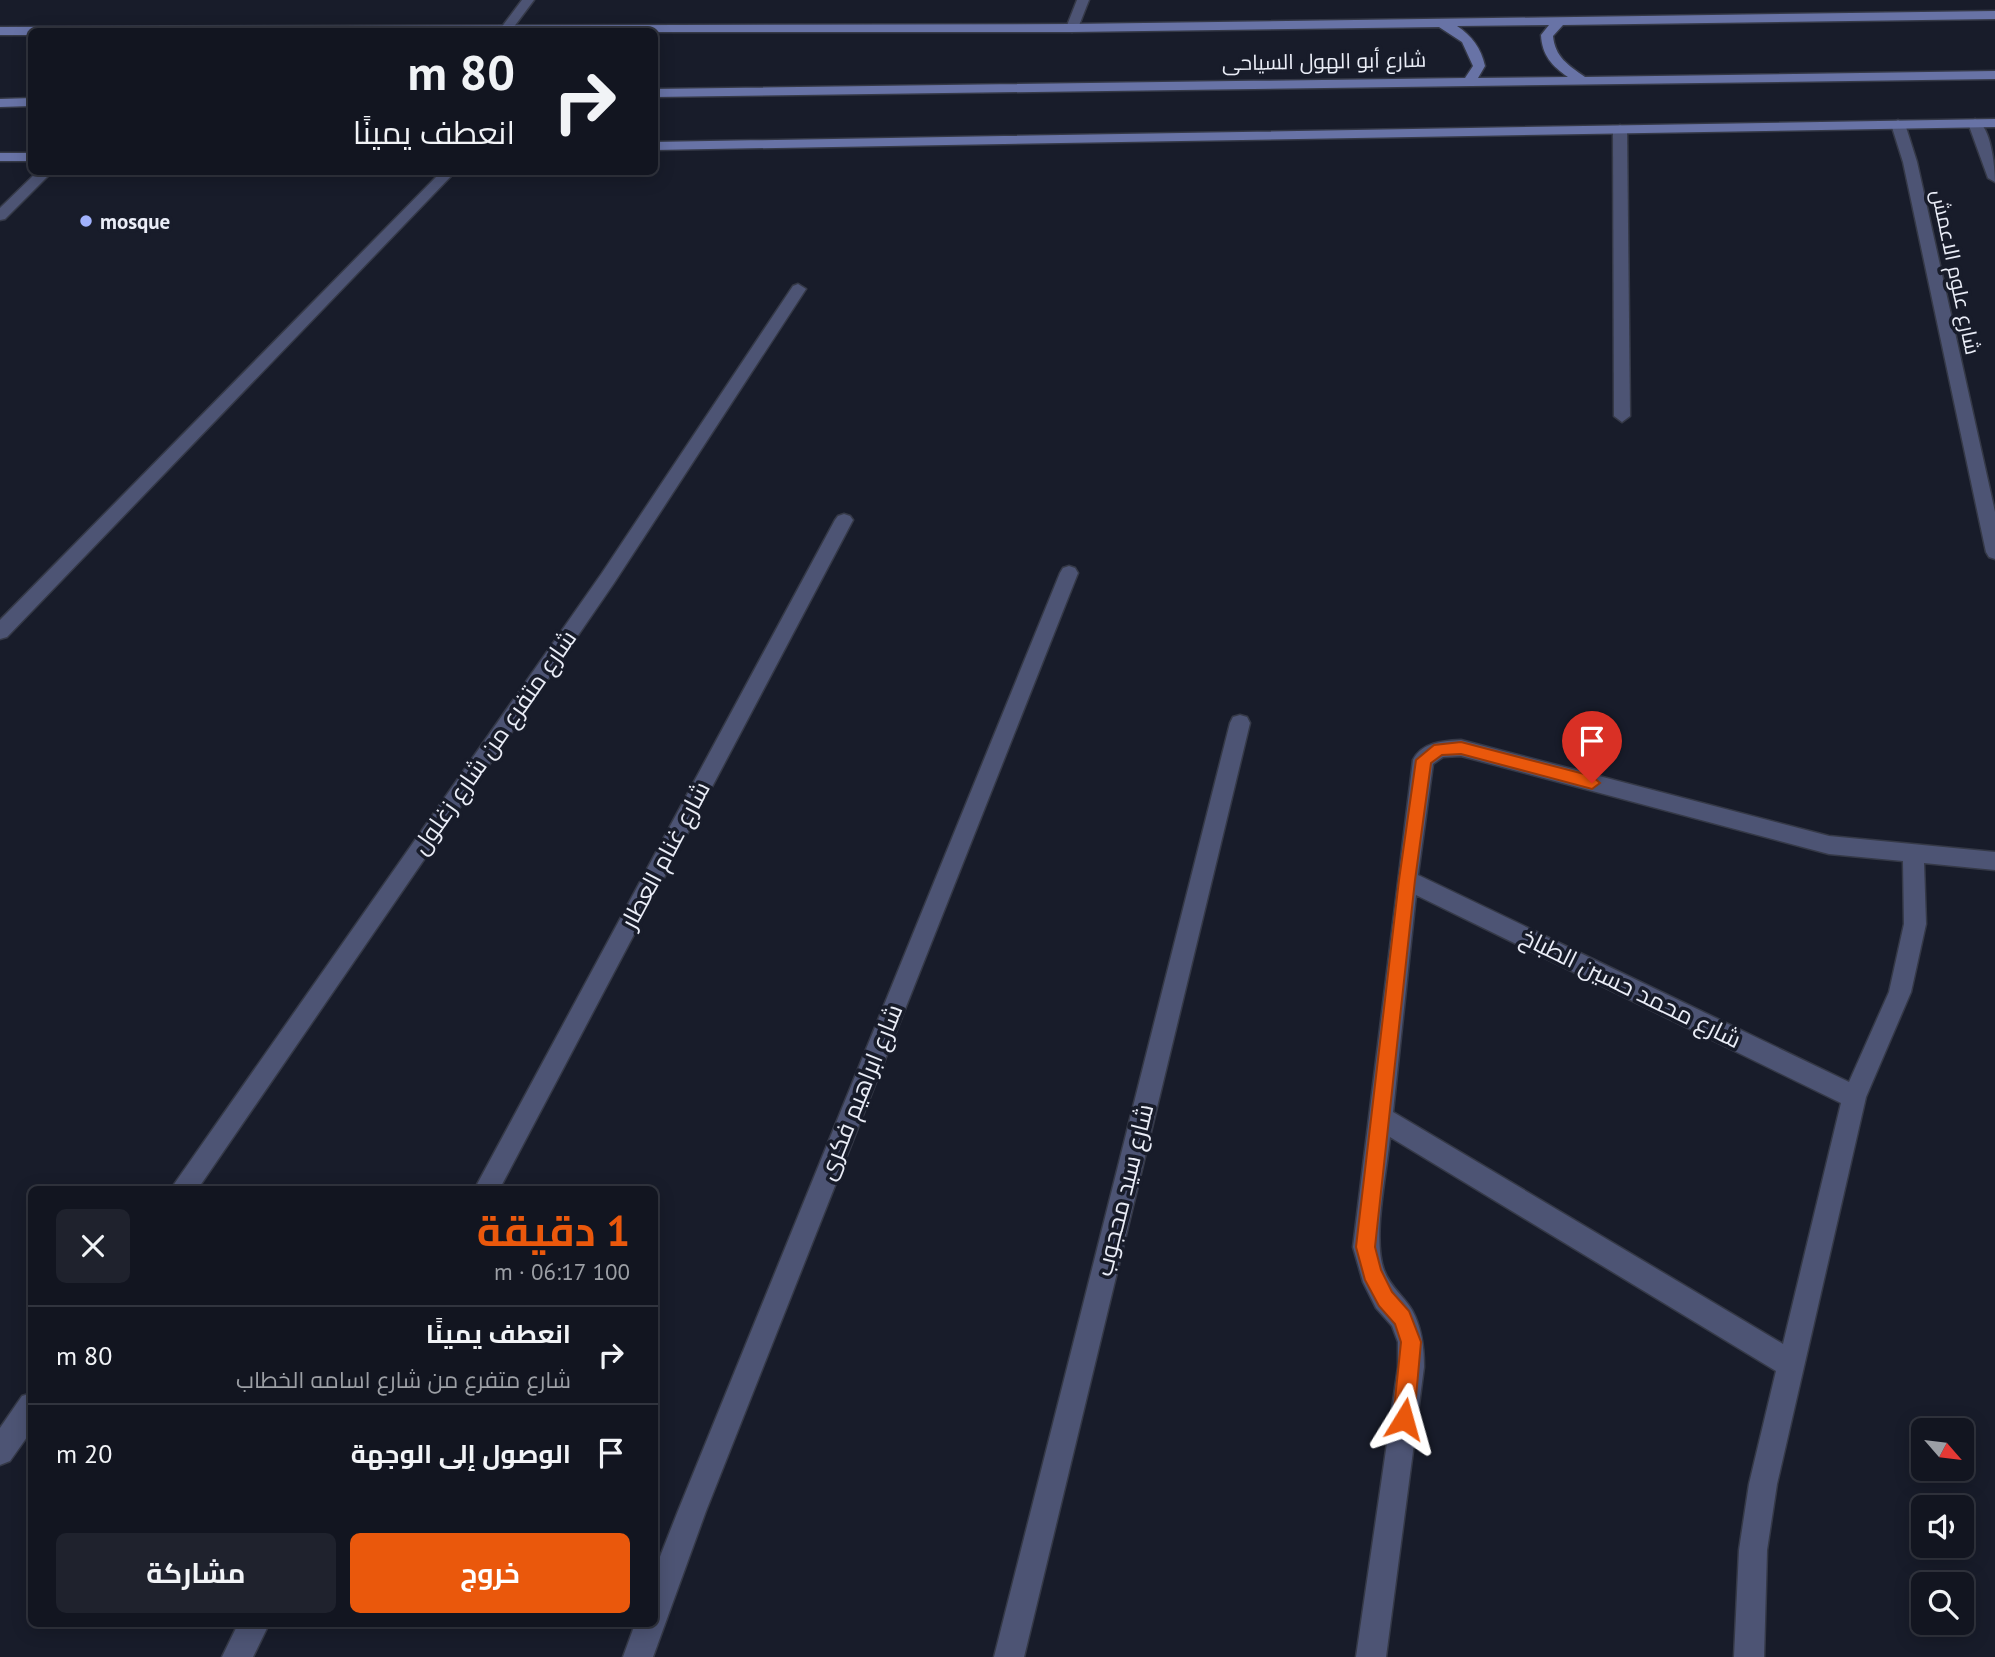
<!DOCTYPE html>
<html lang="ar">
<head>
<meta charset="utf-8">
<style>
	:root { --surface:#121520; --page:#1f222d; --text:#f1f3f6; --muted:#9c9fa5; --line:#31343e; --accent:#ea580c }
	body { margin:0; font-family:"PT Sans",Cairo,sans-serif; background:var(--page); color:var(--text); direction:rtl; height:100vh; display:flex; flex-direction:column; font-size:26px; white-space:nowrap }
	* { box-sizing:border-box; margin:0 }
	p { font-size:23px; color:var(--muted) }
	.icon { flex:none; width:38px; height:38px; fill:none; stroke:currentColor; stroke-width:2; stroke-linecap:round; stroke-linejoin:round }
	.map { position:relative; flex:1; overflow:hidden; direction:ltr }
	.details { position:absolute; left:28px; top:1186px; width:630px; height:441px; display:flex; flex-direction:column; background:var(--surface); border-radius:10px; box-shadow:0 4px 18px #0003,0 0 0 2px var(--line); direction:rtl }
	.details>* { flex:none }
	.banner { position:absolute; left:28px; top:28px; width:630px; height:147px; border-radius:10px; box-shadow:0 4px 18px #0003,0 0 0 2px var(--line); direction:rtl; background:#121520; color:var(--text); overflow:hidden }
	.needle { width:46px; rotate:118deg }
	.buttons { position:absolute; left:1911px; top:1418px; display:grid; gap:14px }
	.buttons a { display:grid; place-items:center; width:63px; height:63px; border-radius:10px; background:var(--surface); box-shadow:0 4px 18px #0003,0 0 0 2px var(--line); font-size:35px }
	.pin { position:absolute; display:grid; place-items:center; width:60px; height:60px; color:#fff; margin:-72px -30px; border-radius:50% 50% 50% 0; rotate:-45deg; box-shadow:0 0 7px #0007 }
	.pin .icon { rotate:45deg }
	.me { position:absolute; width:77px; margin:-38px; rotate:8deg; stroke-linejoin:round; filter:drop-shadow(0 0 5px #0008) }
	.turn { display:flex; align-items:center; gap:24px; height:147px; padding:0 28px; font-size:32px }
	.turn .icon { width:91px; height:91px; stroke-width:2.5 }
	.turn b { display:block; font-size:49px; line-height:60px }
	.round { display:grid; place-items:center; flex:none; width:74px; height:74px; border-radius:10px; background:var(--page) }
	.overview { display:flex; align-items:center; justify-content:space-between; height:119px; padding:0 28px }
	h1 { font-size:42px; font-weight:700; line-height:52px; color:var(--accent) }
	.primary-button { display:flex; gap:14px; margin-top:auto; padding:14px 28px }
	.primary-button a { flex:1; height:80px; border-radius:10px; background:var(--accent); color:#fff; font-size:28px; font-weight:700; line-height:80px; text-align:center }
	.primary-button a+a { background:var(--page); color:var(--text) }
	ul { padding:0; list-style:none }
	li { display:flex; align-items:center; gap:21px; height:98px; padding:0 28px; border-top:2px solid var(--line) }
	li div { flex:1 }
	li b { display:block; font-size:26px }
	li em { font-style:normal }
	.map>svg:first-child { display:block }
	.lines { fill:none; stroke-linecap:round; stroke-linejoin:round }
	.lane-casing { stroke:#353947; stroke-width:3 }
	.street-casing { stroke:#353947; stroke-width:3 }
	.secondary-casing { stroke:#353947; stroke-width:3 }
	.lane { fill:#4d5474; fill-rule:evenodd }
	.street { fill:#4d5474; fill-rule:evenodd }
	.secondary { fill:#6873a6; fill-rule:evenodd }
	.route { fill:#ea580c; stroke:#983908; stroke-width:2 }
	.poi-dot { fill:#a1b2fd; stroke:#181c2a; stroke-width:2.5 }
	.labels { text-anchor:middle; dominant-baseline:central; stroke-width:7; stroke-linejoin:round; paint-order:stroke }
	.far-street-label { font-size:21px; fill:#eaedf7; stroke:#181c2a }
	.far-poi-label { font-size:21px; font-weight:bold; fill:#eaedf7; stroke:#181c2a; text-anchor:start }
	.street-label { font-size:24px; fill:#eaedf7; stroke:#181c2a }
</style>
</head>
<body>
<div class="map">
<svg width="1995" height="1657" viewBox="0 0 1995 1657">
	<rect width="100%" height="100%" fill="#181c2a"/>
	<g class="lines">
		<defs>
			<path id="lane" d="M 1620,125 L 1627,129 L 1630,416 L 1622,422 L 1614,416 L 1613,129 Z"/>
			<path id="street" d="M 522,0 L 534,0 L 510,32 L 498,32 Z
				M 1077,0 L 1089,0 L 1078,28 L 1072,32 L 1066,28 Z
				M 1975,119 C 1991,125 1995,167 1995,182 L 1988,178 L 1968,123 Z
				M 1898,120 L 1905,124 L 1917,162 L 1995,512 L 1995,559 L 1989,557 L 1986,552 L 1903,162 L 1891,124 Z
				M 37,172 L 52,172 L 5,219 L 0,220 L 0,208 Z
				M 441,172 L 455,172 L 7,637 L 0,639 L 0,620 Z
				M 798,284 L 806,289 L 614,583 L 197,1190 L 170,1190 L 602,573 L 793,286 Z
				M 844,514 L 850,516 L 853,520 L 499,1190 L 474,1190 L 835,520 L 838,516 Z
				M 1069,566 L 1075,568 L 1078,573 L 706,1511 L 653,1657 L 623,1657 L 635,1624 L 654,1624 L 654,1572 L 678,1511 L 1060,573 L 1063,568 Z
				M 1240,715 L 1247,717 L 1250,723 L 1024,1657 L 994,1657 L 1230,723 L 1233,717 Z
				M 1461,740 L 1829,836 L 1995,852 L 1995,870 L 1924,863 L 1926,924 L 1911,992 L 1866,1097 L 1777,1484 L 1767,1550 L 1764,1657 L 1734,1657 L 1739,1550 L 1749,1484 L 1776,1371 L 1390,1137 C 1387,1172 1372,1238 1384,1270 C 1390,1287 1404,1296 1412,1310 C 1422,1328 1424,1347 1424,1367 L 1386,1657 L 1356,1657 L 1398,1367 L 1398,1342 L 1392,1326 L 1376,1308 L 1363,1282 L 1353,1247 L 1413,760 C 1422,742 1443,741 1461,740 ZM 1461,756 L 1829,854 L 1903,861 L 1904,924 L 1889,992 L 1849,1082 L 1418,875 L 1433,764 L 1443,757 ZM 1416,895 L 1841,1103 L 1783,1344 L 1393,1112 Z
				M 32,1393 L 32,1430 L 10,1461 L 0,1465 L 0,1428 L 22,1396 Z
				M 238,1624 L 269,1624 L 253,1657 L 222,1657 Z"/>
			<path id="secondary" d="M 1995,11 L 1995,19 L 1563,25 L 1553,36 C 1555,57 1568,65 1585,77 L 1995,71 L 1995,79 L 654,97 L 654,89 L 1465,78 L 1473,66 L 1462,42 L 1439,27 L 1072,32 L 32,32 L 32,35 L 0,35 L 0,27 L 1072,24 ZM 1549,25 L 1541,35 C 1542,55 1552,66 1568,77 L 1478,78 L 1485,66 C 1481,48 1472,36 1457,26 Z
				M 32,98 L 32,106 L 0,107 L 0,99 Z
				M 1995,119 L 1995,127 L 654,150 L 654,142 Z
				M 0,153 L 32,153 L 32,161 L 0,161 Z"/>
		</defs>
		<use href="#lane" class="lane-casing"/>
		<use href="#street" class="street-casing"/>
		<use href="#secondary" class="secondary-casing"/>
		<use href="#lane" class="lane"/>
		<use href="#street" class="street"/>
		<use href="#secondary" class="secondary"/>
	</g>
	<path class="route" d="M 1461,742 L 1592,776 L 1600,783 L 1592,789 L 1461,754 L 1442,755 L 1431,763 L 1415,880 L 1375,1247 L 1381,1270 L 1392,1292 L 1409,1311 L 1421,1342 L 1414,1419 L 1411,1427 L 1404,1430 L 1396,1427 L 1393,1419 L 1401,1342 L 1395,1324 L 1379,1306 L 1365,1280 L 1356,1247 L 1399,880 L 1416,760 L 1434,745 Z"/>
	<circle class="poi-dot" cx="86" cy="221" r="7"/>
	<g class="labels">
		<g class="far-street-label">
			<text transform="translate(1324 61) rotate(-1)">شارع أبو الهول السياحى</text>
			<text transform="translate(1956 272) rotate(78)">شارع علوم الاعمش</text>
		</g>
		<g class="far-poi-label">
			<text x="100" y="221">mosque</text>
		</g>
		<g class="street-label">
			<text transform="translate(494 742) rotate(-55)">شارع متفرع من شارع زغلول</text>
			<text transform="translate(665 855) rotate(-62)">شارع غنام العطار</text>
			<text transform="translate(1631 988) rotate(26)">شارع محمد حسين الطباخ</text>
			<text transform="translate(860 1092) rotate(-68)">شارع ابراهيم فكرى</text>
			<text transform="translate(1124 1190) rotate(-76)">شارع سيد محجوب</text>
		</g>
	</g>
</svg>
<div class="buttons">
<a><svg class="needle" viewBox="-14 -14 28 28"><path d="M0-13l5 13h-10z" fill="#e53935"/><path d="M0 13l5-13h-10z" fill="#9c9fa5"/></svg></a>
<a><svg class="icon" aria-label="sound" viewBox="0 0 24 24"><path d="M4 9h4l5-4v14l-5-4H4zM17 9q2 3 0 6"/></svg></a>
<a><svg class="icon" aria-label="search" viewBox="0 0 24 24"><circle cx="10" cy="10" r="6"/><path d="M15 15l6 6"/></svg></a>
</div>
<div class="pin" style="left:1592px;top:783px;background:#d93025"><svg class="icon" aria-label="arrive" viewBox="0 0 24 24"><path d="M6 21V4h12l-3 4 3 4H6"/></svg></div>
<svg class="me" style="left:1404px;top:1419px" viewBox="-20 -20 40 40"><path d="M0-17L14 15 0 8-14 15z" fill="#ea580c" stroke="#fff" stroke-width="4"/></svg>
<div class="banner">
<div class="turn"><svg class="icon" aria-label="right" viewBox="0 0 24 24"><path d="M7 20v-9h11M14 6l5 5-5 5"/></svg><div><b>80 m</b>انعطف يمينًا</div></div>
</div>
<section class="details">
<div class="overview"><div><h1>1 دقيقة</h1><p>100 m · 06:17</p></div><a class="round"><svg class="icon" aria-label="close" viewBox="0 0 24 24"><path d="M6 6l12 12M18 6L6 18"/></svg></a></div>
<ul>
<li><svg class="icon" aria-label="right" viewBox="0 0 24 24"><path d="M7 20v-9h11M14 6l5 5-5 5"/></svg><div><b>انعطف يمينًا</b><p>شارع متفرع من شارع اسامه الخطاب</p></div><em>80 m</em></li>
<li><svg class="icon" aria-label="arrive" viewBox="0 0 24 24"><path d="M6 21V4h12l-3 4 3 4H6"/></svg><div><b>الوصول إلى الوجهة</b></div><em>20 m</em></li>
</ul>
<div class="primary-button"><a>خروج</a><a>مشاركة</a></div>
</section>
</div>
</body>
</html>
